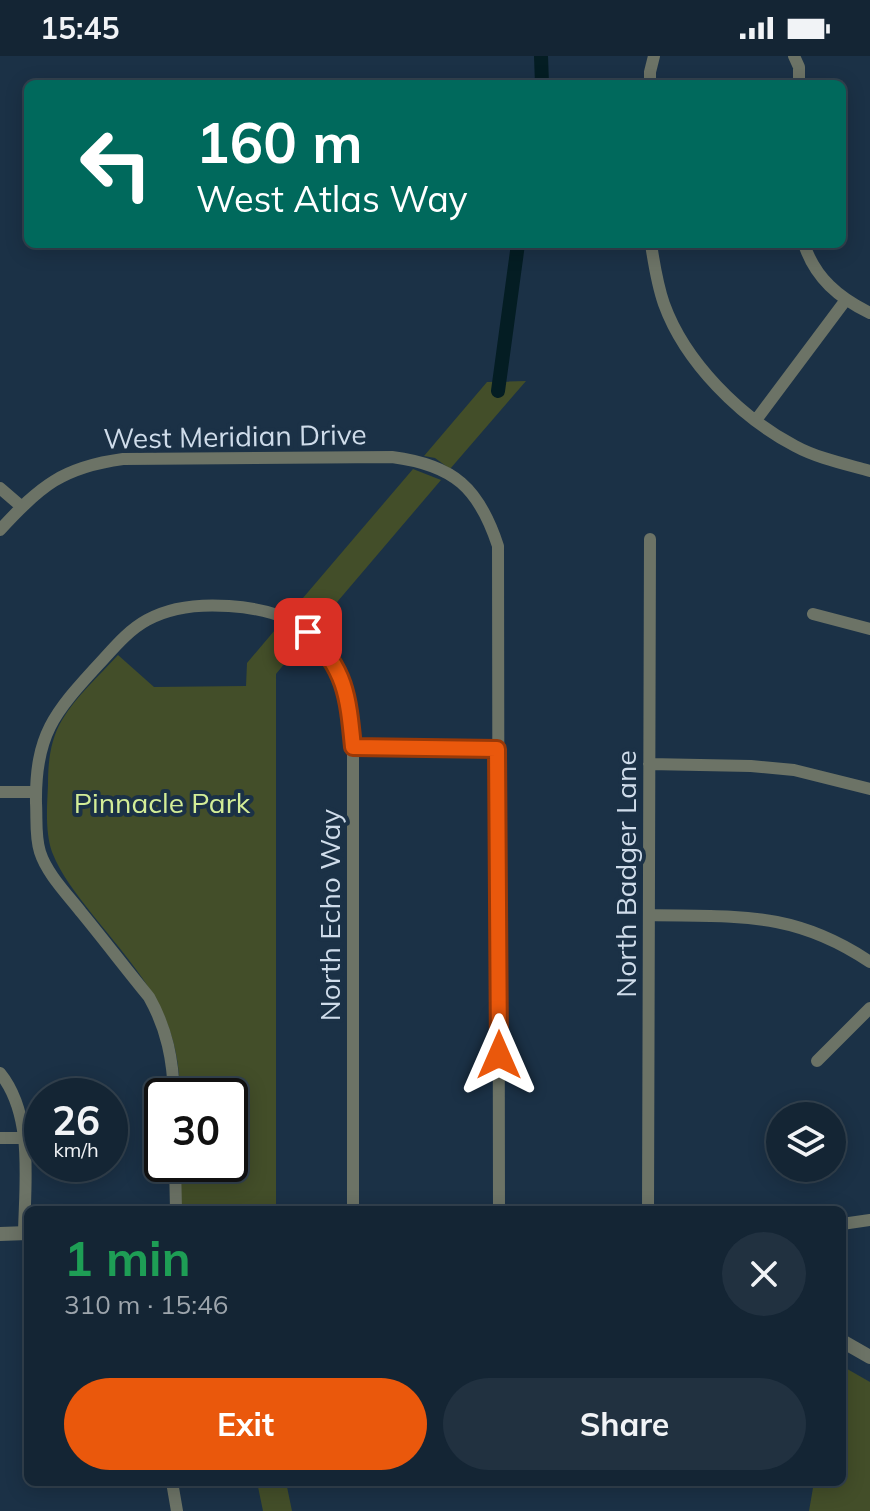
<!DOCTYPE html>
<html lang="en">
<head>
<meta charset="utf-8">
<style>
	:root { --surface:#142534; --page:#213140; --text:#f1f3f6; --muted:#9da5ac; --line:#33424f; --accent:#ea580c }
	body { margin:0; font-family:Mulish,sans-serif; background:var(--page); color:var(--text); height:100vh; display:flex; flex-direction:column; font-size:30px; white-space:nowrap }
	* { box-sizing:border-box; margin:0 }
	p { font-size:26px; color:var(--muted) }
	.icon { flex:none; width:44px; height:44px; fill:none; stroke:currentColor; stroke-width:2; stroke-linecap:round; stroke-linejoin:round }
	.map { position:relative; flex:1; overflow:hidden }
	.drawer { position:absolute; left:24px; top:1150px; width:822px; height:280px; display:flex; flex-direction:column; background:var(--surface); border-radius:12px; box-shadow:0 4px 20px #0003,0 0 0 2px var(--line) }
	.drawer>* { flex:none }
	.top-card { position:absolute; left:24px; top:24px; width:822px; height:168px; border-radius:12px; box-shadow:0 4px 20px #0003,0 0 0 2px var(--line); background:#00695c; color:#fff; overflow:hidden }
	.buttons { position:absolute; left:766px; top:1046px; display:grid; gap:16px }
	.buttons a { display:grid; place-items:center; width:80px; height:80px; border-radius:50%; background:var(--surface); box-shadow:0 4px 20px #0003,0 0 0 2px var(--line); font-size:40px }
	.speed { position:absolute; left:24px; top:1022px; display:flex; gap:16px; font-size:40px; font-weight:700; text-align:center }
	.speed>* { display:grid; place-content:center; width:104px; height:104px; border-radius:50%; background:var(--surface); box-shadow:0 4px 20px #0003,0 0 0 2px var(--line); line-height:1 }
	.speed small { font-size:20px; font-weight:400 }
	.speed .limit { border:4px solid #111; border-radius:12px; background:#fff; color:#111 }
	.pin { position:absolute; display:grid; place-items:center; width:68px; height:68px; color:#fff; margin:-34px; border-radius:16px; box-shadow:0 4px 12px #0006 }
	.me { position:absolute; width:88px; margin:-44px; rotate:0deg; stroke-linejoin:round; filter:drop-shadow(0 0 6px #0008) }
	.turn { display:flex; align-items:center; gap:28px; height:168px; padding:0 40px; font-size:36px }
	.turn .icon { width:104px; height:104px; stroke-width:2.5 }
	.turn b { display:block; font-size:56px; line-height:68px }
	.round { display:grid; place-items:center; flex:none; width:84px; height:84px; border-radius:42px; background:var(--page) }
	.head { display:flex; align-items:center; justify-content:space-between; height:136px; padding:0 40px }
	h1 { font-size:48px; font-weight:700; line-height:60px; color:#1e9e55 }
	.action { display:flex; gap:16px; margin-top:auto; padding:16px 40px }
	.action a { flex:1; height:92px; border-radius:48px; background:var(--accent); color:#fff; font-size:32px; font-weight:700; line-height:92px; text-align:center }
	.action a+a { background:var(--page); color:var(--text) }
	.status { display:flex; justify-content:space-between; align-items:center; height:56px; padding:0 40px; background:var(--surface); direction:ltr }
	.status svg { height:22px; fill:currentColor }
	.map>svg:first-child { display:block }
	.green { fill:#434e29 }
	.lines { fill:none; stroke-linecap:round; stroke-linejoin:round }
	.canal { stroke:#041d23; stroke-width:14 }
	.minor { stroke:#6c7366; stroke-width:12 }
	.tertiary { stroke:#6c7366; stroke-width:14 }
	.route-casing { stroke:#983908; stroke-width:20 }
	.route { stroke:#ea580c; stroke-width:14 }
	.labels { text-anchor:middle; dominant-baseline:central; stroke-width:8; stroke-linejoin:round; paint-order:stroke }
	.street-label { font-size:28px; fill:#cfdcea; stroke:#1b3146 }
	.park-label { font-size:28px; fill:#d3ed97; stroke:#1b3146 }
</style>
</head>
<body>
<div class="status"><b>15:45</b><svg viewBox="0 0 49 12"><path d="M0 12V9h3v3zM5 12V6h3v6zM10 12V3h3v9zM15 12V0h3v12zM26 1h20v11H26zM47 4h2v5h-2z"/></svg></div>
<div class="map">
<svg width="870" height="1455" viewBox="0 0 870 1455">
	<rect width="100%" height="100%" fill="#1b3146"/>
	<path class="green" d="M 526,325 L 450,413 L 435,402 L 424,400 L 487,326 Z
		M 413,413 L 441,424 L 315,572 L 291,556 Z
		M 280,568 L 304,584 L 276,618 L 276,1154 L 181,1154 L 180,1108 L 230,1108 L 230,1040 L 180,1040 C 180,957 140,918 92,858 C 77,839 61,819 52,796 C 45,775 47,751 48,729 C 48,707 50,684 62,664 C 76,640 99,620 118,599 L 154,631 L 246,630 L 247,607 Z
		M 842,1310 L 870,1326 L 870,1455 L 809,1455 L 814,1426 L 842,1426 Z
		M 257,1426 L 286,1426 L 292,1455 L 263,1455 Z"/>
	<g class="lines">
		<path class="canal" d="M 541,0 L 542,28
			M 498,335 L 518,188"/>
		<path class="minor" d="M 794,0 L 799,11 L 799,28
			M 650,28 L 650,16 L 654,0
			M 651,188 C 654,208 657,228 664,248 C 685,306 740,361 795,390 C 817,402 845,408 870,415
			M 804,188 C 815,222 839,242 870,257
			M 756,364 L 845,245
			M 0,432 L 22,451
			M 0,474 C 40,430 63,411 123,403 L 392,401 C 454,409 479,432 498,490 L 499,1154
			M 813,558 L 870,573
			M 353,691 L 497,693
			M 649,708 L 751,710 L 794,714 L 870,733
			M 0,736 L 36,736
			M 649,859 C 736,861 793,854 870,906
			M 817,1005 L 870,952
			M 0,1017 C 34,1059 25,1126 24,1177
			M 174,1040 C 173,1004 167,973 149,941 C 126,913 104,884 81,856 C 67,838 47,818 40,796 C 35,781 37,763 36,747 C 35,679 54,657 98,609 C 113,593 127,575 147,564 C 172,550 201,548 229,550 C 324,556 345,607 353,691 L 353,1154
			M 0,1082 L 23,1082
			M 175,1108 L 176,1154
			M 648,1154 L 650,483
			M 842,1168 L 870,1164
			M 172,1426 L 177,1455"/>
		<path class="tertiary" d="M 0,1178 L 28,1177
			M 842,1285 L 870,1301"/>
	</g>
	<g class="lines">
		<defs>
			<path id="route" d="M 308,576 C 346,614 348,640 353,691 L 497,693 L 499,999"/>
		</defs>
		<use href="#route" class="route-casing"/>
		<use href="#route" class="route"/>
	</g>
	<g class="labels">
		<g class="street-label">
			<text transform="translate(235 380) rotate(-1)">West Meridian Drive</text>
			<text transform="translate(625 818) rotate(-90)">North Badger Lane</text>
			<text transform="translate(329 859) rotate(-90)">North Echo Way</text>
		</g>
		<g class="park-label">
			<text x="162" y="746">Pinnacle Park</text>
		</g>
	</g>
</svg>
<div class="buttons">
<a><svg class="icon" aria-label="layers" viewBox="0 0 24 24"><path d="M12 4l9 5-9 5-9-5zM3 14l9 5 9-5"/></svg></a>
</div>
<div class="speed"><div>26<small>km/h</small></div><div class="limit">30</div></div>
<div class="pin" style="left:308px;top:576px;background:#d93025"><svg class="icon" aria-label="arrive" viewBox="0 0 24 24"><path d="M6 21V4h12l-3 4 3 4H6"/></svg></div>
<svg class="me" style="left:499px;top:999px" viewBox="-20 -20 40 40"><path d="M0-17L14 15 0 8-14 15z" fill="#ea580c" stroke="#fff" stroke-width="4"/></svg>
<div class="top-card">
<div class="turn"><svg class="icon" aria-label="left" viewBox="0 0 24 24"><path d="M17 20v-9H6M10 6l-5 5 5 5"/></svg><div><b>160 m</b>West Atlas Way</div></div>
</div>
<section class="drawer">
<div class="head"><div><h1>1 min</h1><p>310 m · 15:46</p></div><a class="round"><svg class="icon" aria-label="close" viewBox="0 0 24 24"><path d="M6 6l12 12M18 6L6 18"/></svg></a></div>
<div class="action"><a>Exit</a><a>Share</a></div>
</section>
</div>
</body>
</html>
